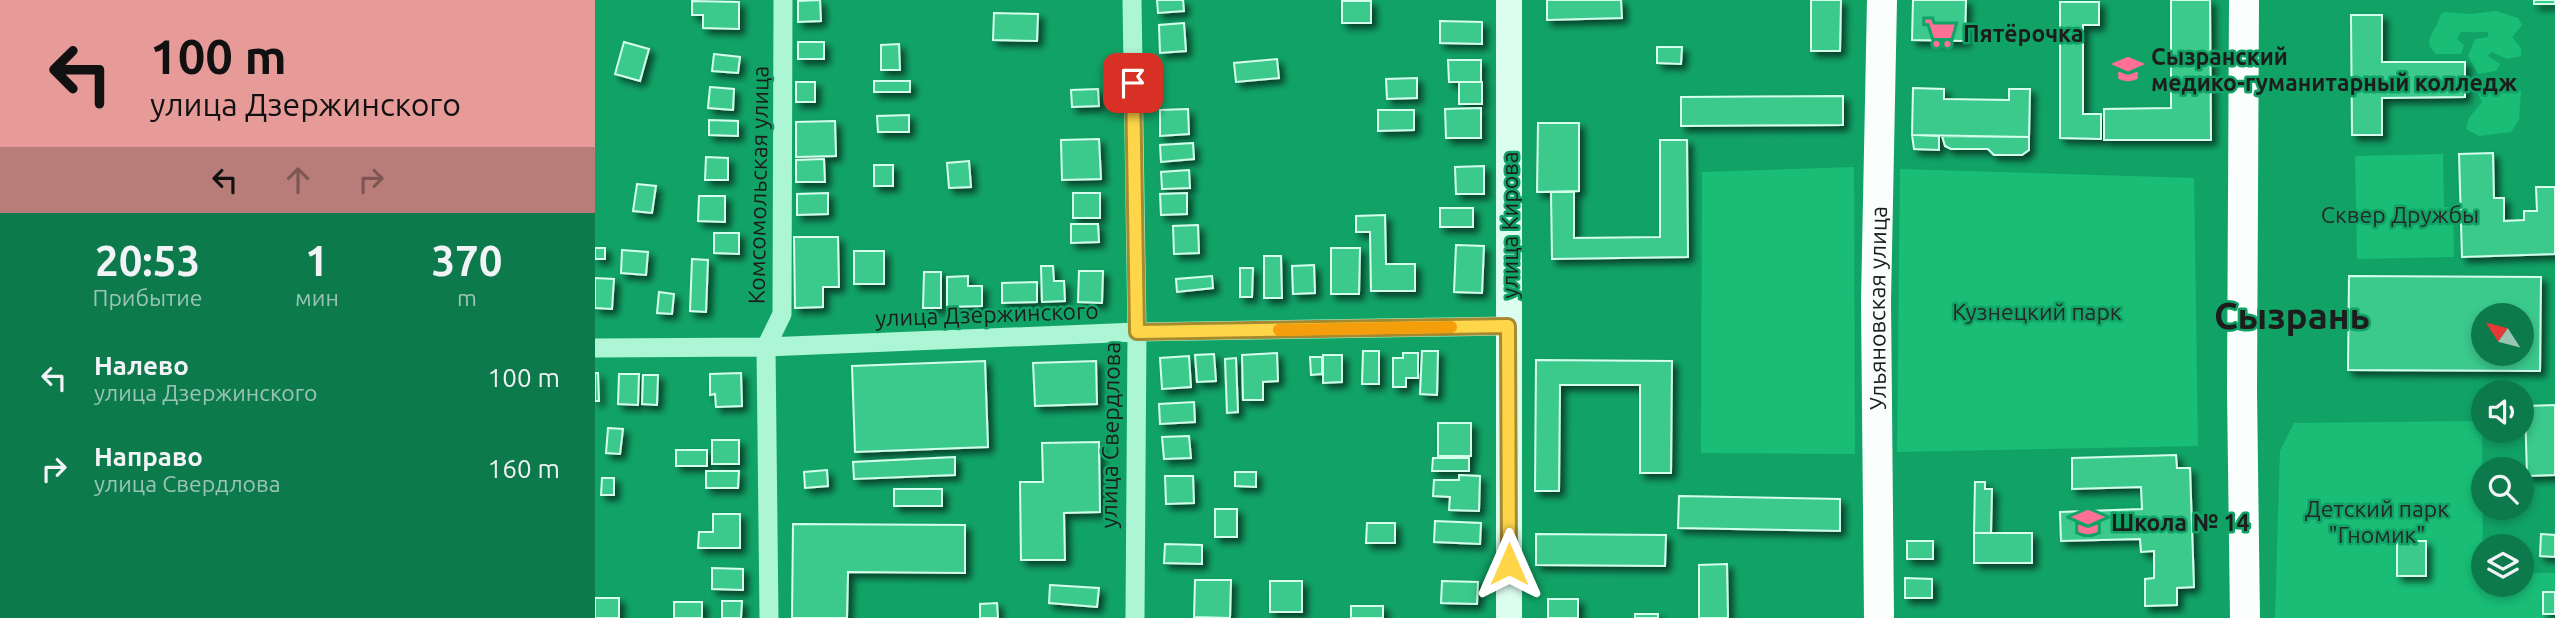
<!DOCTYPE html>
<html lang="ru">
<head>
<meta charset="utf-8">
<style>
	:root { --surface:#0d7a4c; --page:#167f53; --text:#f1f3f6; --muted:#9ac5b5 }
	body { margin:0; font-family:Ubuntu,sans-serif; background:var(--page); color:var(--text); height:100vh; display:flex; flex-direction:column; font-size:26px; white-space:nowrap }
	* { box-sizing:border-box; margin:0 }
	p { font-size:23px; color:var(--muted) }
	.icon { flex:none; width:38px; height:38px; fill:none; stroke:currentColor; stroke-width:2; stroke-linecap:round; stroke-linejoin:round }
	.map { position:relative; flex:1; overflow:hidden }
	.details { display:flex; flex-direction:column; background:var(--surface); width:595px }
	.details>* { flex:none }
	.guide { background:#e69b98; color:#111; overflow:hidden }
	.needle { width:46px; rotate:306deg }
	.tools { position:absolute; left:1876px; top:303px; display:grid; gap:14px }
	.tools a { display:grid; place-items:center; width:63px; height:63px; border-radius:50%; background:var(--surface); box-shadow:0 4px 10px #0003; font-size:35px }
	.pin { position:absolute; display:grid; place-items:center; width:60px; height:60px; color:#fff; margin:-30px; border-radius:14px; box-shadow:0 4px 10px #0006 }
	.me { position:absolute; width:77px; margin:-38px; rotate:0deg; stroke-linejoin:round; filter:drop-shadow(0 0 5px #0008) }
	.turn { display:flex; align-items:center; gap:24px; height:147px; padding:0 35px; font-size:32px }
	.turn .icon { width:91px; height:91px; stroke-width:2.5 }
	.turn b { display:block; font-size:49px; line-height:60px }
	.lanes { display:flex; align-items:center; height:66px; padding:0 35px; background:#0003; justify-content:center; gap:35px; direction:ltr }
	.lanes .off { opacity:.35 }
	.eta { display:flex; justify-content:space-evenly; align-items:center; height:119px; text-align:center }
	.eta b { font-size:42px; font-weight:700; line-height:49px }
	ul { padding:0; list-style:none }
	li { display:flex; align-items:center; gap:21px; height:91px; padding:0 35px }
	li div { flex:1 }
	li b { display:block; font-size:26px }
	li em { font-style:normal }
	main { display:flex; flex:1; min-height:0 }
	.map>svg:first-child { display:block }
	.green { fill:#19bd76 }
	.building { fill:#3ac98c; stroke:#d5feec; stroke-width:2; fill-rule:evenodd; filter:url(#shadow) }
	.lines { fill:none; stroke-linecap:round; stroke-linejoin:round }
	.street { stroke:#acf5d5; stroke-width:19 }
	.secondary { stroke:#dcfef0; stroke-width:26 }
	.primary { stroke:#fafffd; stroke-width:30 }
	.route-casing { stroke:#a68a30; stroke-width:18 }
	.route { stroke:#ffd54a; stroke-width:12 }
	.slow { stroke:#f59e0b; stroke-width:12 }
	.labels { text-anchor:middle; dominant-baseline:central; stroke-width:5; stroke-linejoin:round; paint-order:stroke }
	.poi-label { font-size:23px; font-weight:bold; fill:#1d1d1d; stroke:#11a366; text-anchor:start }
	.street-label { font-size:23px; fill:#1d1d1d; stroke:#11a366 }
	.park-label { font-size:23px; fill:#252927; stroke:#11a366 }
	.town-label { font-size:37px; font-weight:bold; fill:#1d1d1d; stroke:#11a366 }
</style>
</head>
<body>
<main>
<section class="details">
<div class="guide">
<div class="turn"><svg class="icon" aria-label="left" viewBox="0 0 24 24"><path d="M17 20v-9H6M10 6l-5 5 5 5"/></svg><div><b>100 m</b>улица Дзержинского</div></div>
<div class="lanes"><svg class="icon" aria-label="left" viewBox="0 0 24 24"><path d="M17 20v-9H6M10 6l-5 5 5 5"/></svg><svg class="icon off" aria-label="ahead" viewBox="0 0 24 24"><path d="M12 20V5M6 11l6-6 6 6"/></svg><svg class="icon off" aria-label="right" viewBox="0 0 24 24"><path d="M7 20v-9h11M14 6l5 5-5 5"/></svg></div>
</div>
<div class="eta">
<div><b>20:53</b><p>Прибытие</p></div>
<div><b>1</b><p>мин</p></div>
<div><b>370</b><p>m</p></div>
</div>
<ul>
<li><svg class="icon" aria-label="left" viewBox="0 0 24 24"><path d="M17 20v-9H6M10 6l-5 5 5 5"/></svg><div><b>Налево</b><p>улица Дзержинского</p></div><em>100 m</em></li>
<li><svg class="icon" aria-label="right" viewBox="0 0 24 24"><path d="M7 20v-9h11M14 6l5 5-5 5"/></svg><div><b>Направо</b><p>улица Свердлова</p></div><em>160 m</em></li>
</ul>
</section>
<div class="map">
<svg width="1960" height="618" viewBox="0 0 1960 618">
	<defs>
		<filter id="shadow"><feDropShadow dx="5" dy="5" stdDeviation="3.5" flood-color="#0009"/></filter>
	</defs>
	<rect width="100%" height="100%" fill="#11a366"/>
	<path class="green" d="M 1901,11 L 1923,18 L 1927,25 L 1917,37 L 1926,48 L 1926,56 L 1913,59 L 1896,52 L 1893,56 L 1905,64 L 1901,71 L 1883,74 L 1873,56 L 1880,39 L 1893,37 L 1893,32 L 1866,32 L 1862,39 L 1869,45 L 1866,54 L 1841,54 L 1835,47 C 1831,36 1844,27 1845,15 L 1850,12 L 1876,14 Z
		M 1887,87 L 1923,88 L 1926,91 L 1924,120 L 1916,132 L 1884,136 L 1871,129 L 1874,118 L 1887,102 L 1883,93 Z
		M 1848,154 L 1849,207 L 1858,207 L 1859,257 L 1762,259 L 1760,156 Z
		M 1259,167 L 1260,454 L 1106,453 L 1107,172 Z
		M 1305,169 L 1599,178 L 1603,446 L 1302,452 Z
		M 1887,421 L 1888,584 L 1927,584 L 1927,573 L 1960,573 L 1960,618 L 1680,618 L 1685,451 L 1699,423 Z"/>
	<path class="building" d="M 225,0 L 226,21 L 203,22 L 203,1 Z
		M 562,0 L 588,0 L 589,11 L 563,13 Z
		M 952,0 L 1026,0 L 1027,18 L 952,20 Z
		M 1216,0 L 1246,0 L 1245,51 L 1216,51 Z
		M 1318,0 L 1371,0 L 1370,41 L 1317,40 Z
		M 1576,0 L 1615,0 L 1616,140 L 1509,140 L 1509,109 L 1576,108 Z
		M 1939,0 L 1960,0 L 1960,4 L 1939,4 Z
		M 97,1 L 144,2 L 144,29 L 108,28 L 108,15 L 97,15 Z
		M 747,1 L 776,1 L 776,23 L 747,23 Z
		M 1465,2 L 1504,2 L 1504,25 L 1488,25 L 1488,114 L 1506,114 L 1506,139 L 1465,138 Z
		M 399,13 L 443,14 L 442,41 L 398,40 Z
		M 1756,15 L 1787,15 L 1787,62 L 1870,62 L 1870,97 L 1787,98 L 1787,135 L 1757,135 Z
		M 845,21 L 887,22 L 887,44 L 845,43 Z
		M 589,23 L 591,51 L 565,53 L 564,25 Z
		M 29,42 L 54,49 L 45,81 L 20,74 Z
		M 203,42 L 229,42 L 229,59 L 203,59 Z
		M 304,44 L 305,70 L 286,70 L 286,45 Z
		M 1062,47 L 1087,47 L 1086,64 L 1062,63 Z
		M 119,54 L 145,57 L 143,73 L 117,71 Z
		M 682,59 L 684,78 L 641,82 L 639,63 Z
		M 853,60 L 886,60 L 886,82 L 854,82 Z
		M 822,78 L 822,98 L 792,99 L 791,79 Z
		M 279,81 L 315,81 L 315,92 L 279,92 Z
		M 201,82 L 220,82 L 220,102 L 201,102 Z
		M 864,82 L 887,82 L 887,104 L 864,104 Z
		M 115,87 L 139,89 L 138,110 L 113,108 Z
		M 1318,88 L 1349,89 L 1349,99 L 1414,100 L 1414,89 L 1435,89 L 1434,137 L 1317,135 Z
		M 503,89 L 504,106 L 477,107 L 476,90 Z
		M 1248,96 L 1248,125 L 1086,126 L 1086,97 Z
		M 886,108 L 886,138 L 851,138 L 850,109 Z
		M 593,109 L 594,134 L 565,136 L 565,110 Z
		M 783,110 L 819,110 L 819,130 L 783,131 Z
		M 314,115 L 314,132 L 283,132 L 282,116 Z
		M 114,120 L 143,121 L 143,136 L 114,135 Z
		M 240,121 L 241,156 L 201,157 L 201,122 Z
		M 943,123 L 984,123 L 984,191 L 942,192 Z
		M 1317,135 L 1344,136 L 1344,150 L 1319,149 Z
		M 1347,136 L 1434,137 L 1434,150 L 1427,155 L 1399,155 L 1393,149 L 1356,149 L 1350,146 Z
		M 504,139 L 506,179 L 467,180 L 466,140 Z
		M 1065,140 L 1092,140 L 1093,257 L 957,259 L 956,192 L 979,192 L 979,238 L 1065,237 Z
		M 598,143 L 599,159 L 566,162 L 565,145 Z
		M 1898,153 L 1899,198 L 1909,198 L 1909,221 L 1929,220 L 1929,211 L 1942,211 L 1941,187 L 1960,187 L 1960,254 L 1867,257 L 1864,154 Z
		M 111,157 L 133,158 L 133,180 L 110,180 Z
		M 229,159 L 230,182 L 201,182 L 201,160 Z
		M 374,161 L 376,187 L 354,188 L 352,163 Z
		M 279,165 L 298,165 L 298,186 L 279,186 Z
		M 889,166 L 889,194 L 861,194 L 860,167 Z
		M 594,170 L 595,188 L 567,189 L 566,172 Z
		M 42,184 L 61,186 L 57,213 L 38,211 Z
		M 233,193 L 233,214 L 202,215 L 202,194 Z
		M 478,193 L 505,193 L 505,218 L 478,218 Z
		M 592,193 L 592,214 L 566,215 L 565,194 Z
		M 104,196 L 130,196 L 130,222 L 103,221 Z
		M 845,208 L 878,208 L 878,227 L 845,227 Z
		M 790,215 L 791,264 L 820,264 L 820,291 L 776,291 L 775,232 L 761,232 L 761,216 Z
		M 476,224 L 503,224 L 504,242 L 476,243 Z
		M 603,225 L 604,253 L 579,254 L 578,226 Z
		M 119,233 L 144,233 L 144,254 L 119,253 Z
		M 199,237 L 243,237 L 244,287 L 228,287 L 228,307 L 200,308 Z
		M 861,245 L 889,246 L 887,293 L 859,292 Z
		M 0,248 L 10,248 L 10,259 L 0,259 Z
		M 736,248 L 765,248 L 764,294 L 736,294 Z
		M 27,250 L 53,252 L 51,275 L 26,273 Z
		M 259,251 L 289,251 L 289,284 L 259,284 Z
		M 669,256 L 686,256 L 687,298 L 669,298 Z
		M 97,259 L 113,260 L 111,312 L 95,311 Z
		M 719,265 L 720,293 L 698,294 L 697,266 Z
		M 446,266 L 458,266 L 459,281 L 469,281 L 470,301 L 447,302 Z
		M 645,268 L 658,268 L 657,297 L 645,297 Z
		M 484,271 L 508,271 L 507,303 L 483,302 Z
		M 329,272 L 346,272 L 346,308 L 328,308 Z
		M 373,276 L 373,286 L 387,286 L 387,306 L 352,307 L 352,277 Z
		M 617,276 L 618,288 L 582,292 L 581,279 Z
		M 1754,276 L 1946,277 L 1945,371 L 1753,370 ZM 1888,315 L 1927,315 L 1927,354 L 1888,354 Z
		M 0,278 L 19,279 L 17,309 L 0,308 Z
		M 442,282 L 442,302 L 407,303 L 407,283 Z
		M 64,292 L 79,294 L 77,314 L 62,313 Z
		M 768,351 L 784,351 L 784,384 L 767,384 Z
		M 827,351 L 843,351 L 842,395 L 825,394 Z
		M 682,353 L 683,381 L 668,382 L 668,400 L 648,400 L 647,355 Z
		M 808,353 L 823,353 L 823,378 L 811,378 L 811,387 L 798,387 L 798,358 L 808,358 Z
		M 619,354 L 621,381 L 602,382 L 600,355 Z
		M 728,355 L 747,355 L 747,382 L 728,383 Z
		M 594,356 L 596,387 L 567,389 L 565,358 Z
		M 715,357 L 727,357 L 727,374 L 716,375 Z
		M 641,358 L 643,412 L 632,413 L 630,359 Z
		M 941,360 L 1077,361 L 1076,473 L 1045,473 L 1045,385 L 965,385 L 964,491 L 940,491 Z
		M 390,361 L 393,447 L 260,452 L 257,366 Z
		M 501,361 L 502,404 L 440,406 L 438,363 Z
		M 0,373 L 3,373 L 4,401 L 0,401 Z
		M 146,373 L 147,406 L 121,407 L 120,394 L 115,395 L 115,374 Z
		M 24,374 L 44,374 L 43,405 L 23,404 Z
		M 48,375 L 63,375 L 62,405 L 47,404 Z
		M 599,402 L 600,422 L 565,424 L 564,404 Z
		M 1960,405 L 1960,475 L 1932,476 L 1930,406 Z
		M 843,423 L 876,423 L 876,456 L 843,456 Z
		M 13,428 L 28,429 L 25,454 L 11,453 Z
		M 594,436 L 596,458 L 569,459 L 567,437 Z
		M 117,440 L 144,440 L 144,464 L 117,464 Z
		M 504,442 L 505,512 L 469,513 L 470,560 L 426,560 L 425,482 L 448,482 L 447,443 Z
		M 81,450 L 112,450 L 112,466 L 81,466 Z
		M 1581,455 L 1582,468 L 1595,468 L 1599,587 L 1582,588 L 1582,605 L 1550,606 L 1550,579 L 1559,578 L 1559,551 L 1546,552 L 1545,539 L 1466,541 L 1465,512 L 1547,509 L 1546,487 L 1477,489 L 1477,458 Z
		M 360,457 L 360,475 L 259,479 L 258,462 Z
		M 838,458 L 874,458 L 874,471 L 837,471 Z
		M 232,470 L 233,486 L 210,488 L 209,472 Z
		M 111,471 L 144,471 L 143,488 L 111,488 Z
		M 640,472 L 661,472 L 661,487 L 640,486 Z
		M 864,475 L 885,476 L 884,511 L 854,510 L 855,497 L 838,496 L 839,480 L 864,480 Z
		M 570,476 L 598,476 L 599,503 L 571,504 Z
		M 7,478 L 19,478 L 19,495 L 6,495 Z
		M 1380,482 L 1390,482 L 1390,489 L 1397,489 L 1396,533 L 1379,533 Z
		M 299,489 L 347,489 L 347,506 L 299,506 Z
		M 1084,496 L 1245,499 L 1245,531 L 1083,528 Z
		M 620,509 L 642,509 L 642,537 L 620,537 Z
		M 118,514 L 145,514 L 145,548 L 103,548 L 104,532 L 118,532 Z
		M 840,521 L 886,523 L 885,544 L 839,542 Z
		M 772,523 L 800,523 L 800,543 L 771,543 Z
		M 198,524 L 370,525 L 370,573 L 253,572 L 252,618 L 197,618 Z
		M 1379,533 L 1437,533 L 1437,563 L 1379,563 Z
		M 941,534 L 1071,535 L 1070,566 L 941,565 Z
		M 1946,534 L 1960,535 L 1960,557 L 1945,556 Z
		M 1312,541 L 1338,541 L 1338,559 L 1312,559 Z
		M 1802,541 L 1831,541 L 1831,576 L 1802,576 Z
		M 570,544 L 607,545 L 607,564 L 569,563 Z
		M 1132,564 L 1133,618 L 1104,618 L 1104,565 Z
		M 117,568 L 148,569 L 148,590 L 117,589 Z
		M 1310,578 L 1337,579 L 1337,598 L 1310,598 Z
		M 600,580 L 636,580 L 635,618 L 599,617 Z
		M 675,581 L 707,581 L 707,612 L 675,612 Z
		M 847,581 L 883,582 L 882,604 L 846,603 Z
		M 455,585 L 504,588 L 502,607 L 454,603 Z
		M 1948,592 L 1960,592 L 1960,614 L 1948,614 Z
		M 0,598 L 24,598 L 24,618 L 0,618 Z
		M 953,599 L 983,599 L 983,618 L 953,618 Z
		M 127,601 L 147,601 L 146,618 L 127,618 Z
		M 79,602 L 107,602 L 107,618 L 79,618 Z
		M 402,603 L 403,618 L 385,618 L 385,604 Z
		M 756,606 L 788,606 L 788,618 L 756,618 Z
		M 1040,614 L 1063,614 L 1063,618 L 1040,618 Z"/>
	<g class="lines">
		<path class="street" d="M 537,0 L 542,332 L 540,618
			M 0,348 L 171,347 L 542,332 L 913,326
			M 174,618 L 171,347 L 187,314 L 188,0"/>
		<path class="secondary" d="M 914,0 L 914,618"/>
		<g class="primary">
			<path d="M 1649,0 L 1647,391 L 1650,618"/>
			<path id="s1" d="M 1284,618 L 1281,301 L 1287,0"/>
		</g>
	</g>
	<g class="lines">
		<defs>
			<path id="route" d="M 538,83 L 542,332 L 913,326 L 914,564"/>
		</defs>
		<use href="#route" class="route-casing"/>
		<use href="#route" class="route"/>
		<path class="slow" d="M 684,330 L 856,327"/>
	</g>
	<defs>
		<symbol id="supermarket-bare" viewBox="-9 -9 18 18"><path d="M-6-5.5h2.5l.6 2H6L4.5 2H-2.5L-4.4-4H-6ZM-1.5 3.2a1.3 1.3 0 1 0 .1 0ZM3 3.2a1.3 1.3 0 1 0 .1 0Z" fill="#ff7097" stroke="#11a366" stroke-width="2.5" paint-order="stroke"/></symbol>
		<symbol id="university-bare" viewBox="-9 -9 18 18"><path d="M0-5L7-2L0 1L-7-2ZM-4 1L0 2.5L4 1V4Q0 6-4 4Z" fill="#ff7097" stroke="#11a366" stroke-width="2.5" paint-order="stroke"/></symbol>
		<symbol id="school-bare" viewBox="-9 -9 18 18"><path d="M0-5L7-2L0 1L-7-2ZM-4 1L0 2.5L4 1V4Q0 6-4 4Z" fill="#ff7097" stroke="#11a366" stroke-width="2.5" paint-order="stroke"/></symbol>
	</defs>
	<g fill-rule="evenodd">
		<use href="#supermarket-bare" x="1323" y="11" width="44" height="44"/>
		<use href="#university-bare" x="1511" y="47" width="44" height="44"/>
		<use href="#school-bare" x="1471" y="500" width="44" height="44"/>
	</g>
	<g class="labels">
		<g class="poi-label">
			<text x="1368" y="33">Пятёрочка</text>
			<text x="1556" y="56">Сызранский<tspan x="1556" dy="26">медико-гуманитарный колледж</tspan></text>
			<text x="1516" y="522">Школа № 14</text>
		</g>
		<g class="street-label">
			<text transform="translate(163 185) rotate(-89)">Комсомольская улица</text>
			<text transform="translate(914 225) rotate(-90)">улица Кирова</text>
			<text stroke="none"><textPath href="#s1" startOffset="310">Ульяновская улица</textPath></text>
			<text transform="translate(392 314) rotate(-2)">улица Дзержинского</text>
			<text transform="translate(515 435) rotate(-89)">улица Свердлова</text>
		</g>
		<g class="park-label">
			<text x="1805" y="214">Сквер Дружбы</text>
			<text x="1442" y="311">Кузнецкий парк</text>
			<text x="1782" y="508">Детский парк<tspan x="1782" dy="26">"Гномик"</tspan></text>
		</g>
		<g class="town-label">
			<text x="1697" y="315">Сызрань</text>
		</g>
	</g>
</svg>
<div class="tools">
<a><svg class="needle" viewBox="-14 -14 28 28"><path d="M0-13l5 13h-10z" fill="#e53935"/><path d="M0 13l5-13h-10z" fill="#9ac5b5"/></svg></a>
<a><svg class="icon" aria-label="sound" viewBox="0 0 24 24"><path d="M4 9h4l5-4v14l-5-4H4zM17 9q2 3 0 6"/></svg></a>
<a><svg class="icon" aria-label="search" viewBox="0 0 24 24"><circle cx="10" cy="10" r="6"/><path d="M15 15l6 6"/></svg></a>
<a><svg class="icon" aria-label="layers" viewBox="0 0 24 24"><path d="M12 4l9 5-9 5-9-5zM3 14l9 5 9-5"/></svg></a>
</div>
<div class="pin" style="left:538px;top:83px;background:#d93025"><svg class="icon" aria-label="arrive" viewBox="0 0 24 24"><path d="M6 21V4h12l-3 4 3 4H6"/></svg></div>
<svg class="me" style="left:914px;top:564px" viewBox="-20 -20 40 40"><path d="M0-17L14 15 0 8-14 15z" fill="#ffd54a" stroke="#fff" stroke-width="4"/></svg>
</div>
</main>
</body>
</html>
